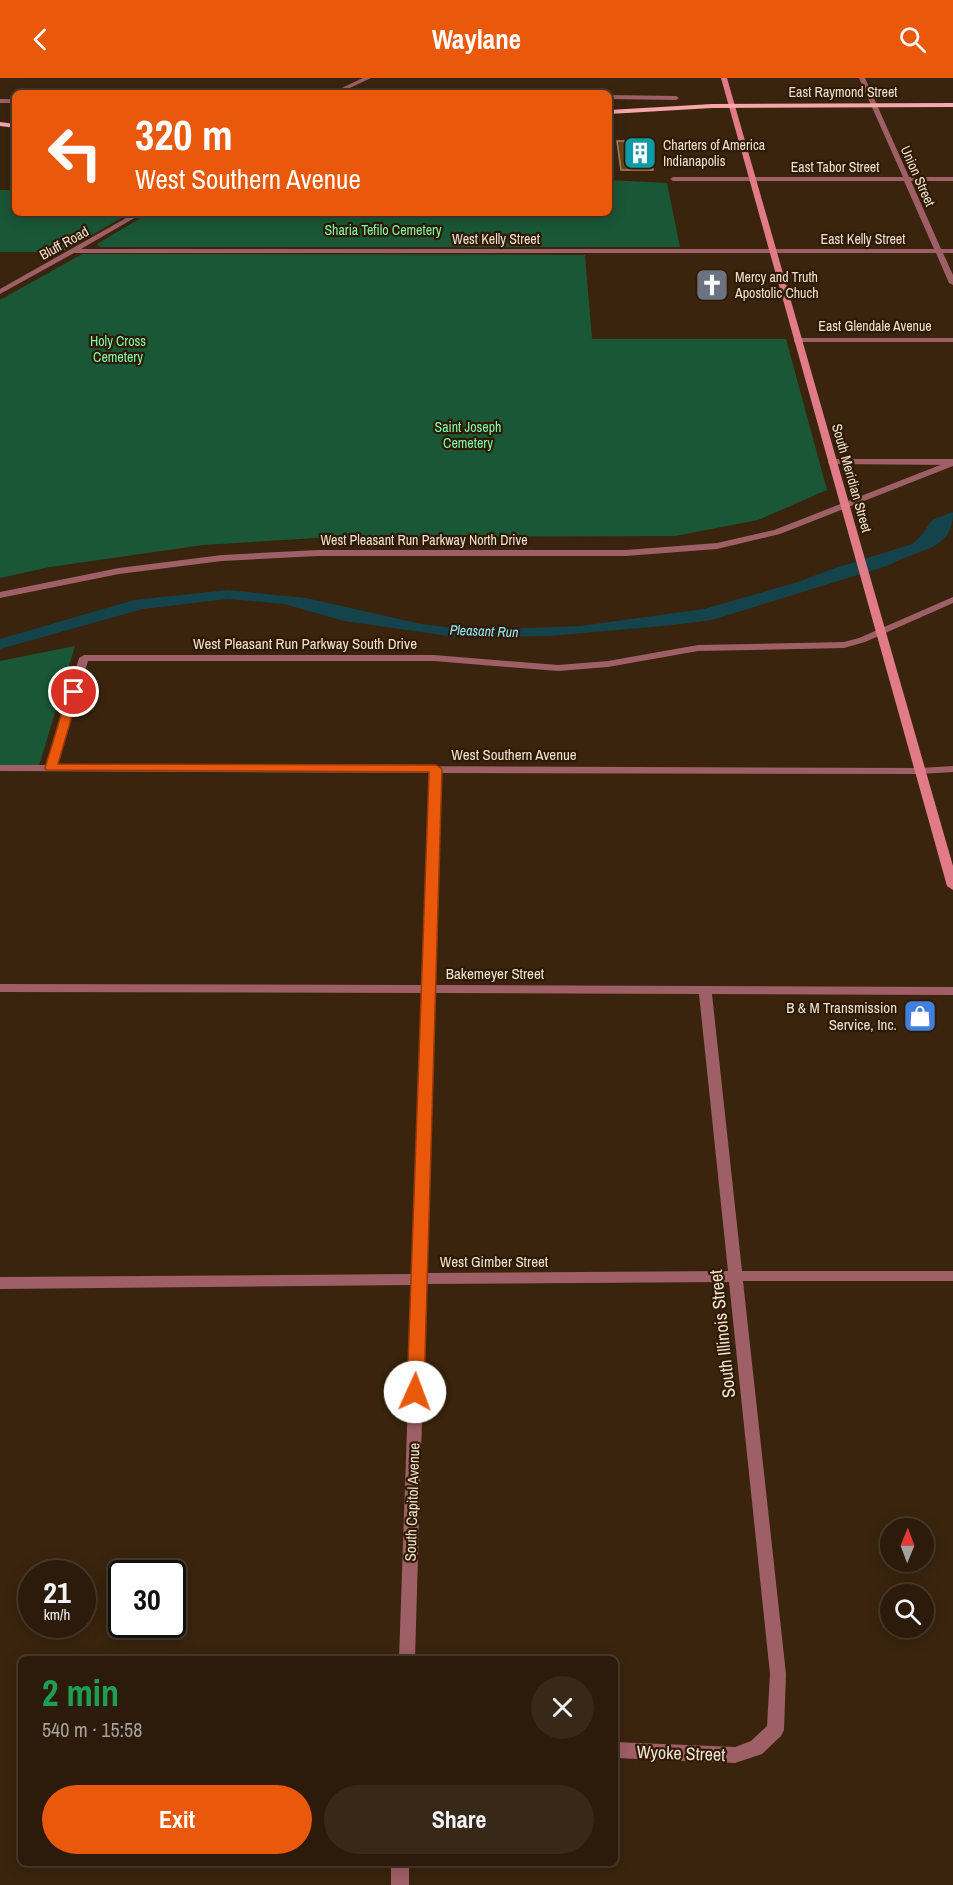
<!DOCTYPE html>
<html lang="en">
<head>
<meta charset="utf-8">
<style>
	:root { --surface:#2c1b0a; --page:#382818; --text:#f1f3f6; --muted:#a6a19c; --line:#48392b; --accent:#ea580c }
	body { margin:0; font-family:"Archivo Narrow",sans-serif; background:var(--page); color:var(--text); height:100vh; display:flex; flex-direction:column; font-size:22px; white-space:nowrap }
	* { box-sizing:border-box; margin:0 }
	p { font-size:20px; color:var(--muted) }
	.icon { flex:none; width:33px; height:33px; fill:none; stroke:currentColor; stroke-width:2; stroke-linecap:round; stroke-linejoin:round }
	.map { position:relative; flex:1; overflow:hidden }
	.panel { position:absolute; left:18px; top:1578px; width:600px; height:210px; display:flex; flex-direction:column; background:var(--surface); border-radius:9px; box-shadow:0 3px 15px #0003,0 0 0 2px var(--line) }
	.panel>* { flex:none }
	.hud { position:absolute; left:12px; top:12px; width:600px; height:126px; border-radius:9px; box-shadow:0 3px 15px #0003,0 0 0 2px var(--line); background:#ea580c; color:#fff; overflow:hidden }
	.needle { width:39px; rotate:1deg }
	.tools { position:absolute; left:880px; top:1440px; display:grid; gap:12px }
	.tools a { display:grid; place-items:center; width:54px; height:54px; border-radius:50%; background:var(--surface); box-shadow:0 3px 15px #0003,0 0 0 2px var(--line); font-size:30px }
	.speed { position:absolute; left:18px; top:1482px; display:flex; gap:12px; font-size:30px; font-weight:700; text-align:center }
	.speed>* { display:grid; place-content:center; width:78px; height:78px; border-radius:50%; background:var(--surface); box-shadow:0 3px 15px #0003,0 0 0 2px var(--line); line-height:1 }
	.speed small { font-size:15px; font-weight:400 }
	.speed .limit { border:3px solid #111; border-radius:9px; background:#fff; color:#111 }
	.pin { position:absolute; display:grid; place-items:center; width:51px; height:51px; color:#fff; margin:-26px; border:3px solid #fff; border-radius:50%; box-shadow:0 2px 6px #0007 }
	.me { position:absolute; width:66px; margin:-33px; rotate:2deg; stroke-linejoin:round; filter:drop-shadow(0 0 4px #0008) }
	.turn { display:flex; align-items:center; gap:21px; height:126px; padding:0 24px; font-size:27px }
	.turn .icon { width:78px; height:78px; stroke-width:2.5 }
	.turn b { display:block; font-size:42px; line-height:51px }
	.round { display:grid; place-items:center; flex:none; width:63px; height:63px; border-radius:32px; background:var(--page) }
	.head { display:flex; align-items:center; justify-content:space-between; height:102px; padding:0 24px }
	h1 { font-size:36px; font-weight:800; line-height:45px; color:#1e9e55 }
	.button { display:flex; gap:12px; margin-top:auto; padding:12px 24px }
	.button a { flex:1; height:69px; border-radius:36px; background:var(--accent); color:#fff; font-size:24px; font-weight:800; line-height:69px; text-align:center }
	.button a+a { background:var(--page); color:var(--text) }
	header { display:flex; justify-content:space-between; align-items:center; height:78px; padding:0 24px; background:var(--accent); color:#fff; font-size:27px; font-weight:800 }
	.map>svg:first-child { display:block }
	.green { fill:#1a5736 }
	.water { fill:#14434b }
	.building { fill:#6a431a; stroke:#a1866d; stroke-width:1.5 }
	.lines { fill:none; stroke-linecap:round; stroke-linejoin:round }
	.minor { fill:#9f5f66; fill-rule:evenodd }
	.tertiary { fill:#9f5f66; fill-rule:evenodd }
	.secondary { fill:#e27b88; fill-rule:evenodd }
	.primary { fill:#f7a6ae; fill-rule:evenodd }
	.route { fill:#ea580c; stroke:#983908; stroke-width:1.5 }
	.labels { text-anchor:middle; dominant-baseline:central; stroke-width:4.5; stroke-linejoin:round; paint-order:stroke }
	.far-street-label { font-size:14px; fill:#f0e1d4; stroke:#2f1a03 }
	.far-poi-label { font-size:14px; fill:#f0e1d4; stroke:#2f1a03; text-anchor:start }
	.far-park-label { font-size:14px; fill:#7cfdb1; stroke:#2f1a03 }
	.far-water-label { font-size:14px; font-style:italic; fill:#8aeafe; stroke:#2f1a03 }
	.street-label { font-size:15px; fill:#f0e1d4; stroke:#2f1a03 }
	.poi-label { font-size:15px; fill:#f0e1d4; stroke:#2f1a03; text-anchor:end }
	.near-street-label { font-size:18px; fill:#f0e1d4; stroke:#2f1a03 }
</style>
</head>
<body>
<header><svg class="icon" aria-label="back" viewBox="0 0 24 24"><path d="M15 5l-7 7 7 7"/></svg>Waylane<svg class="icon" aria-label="search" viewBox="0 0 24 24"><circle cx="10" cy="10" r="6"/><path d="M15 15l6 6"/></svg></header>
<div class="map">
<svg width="953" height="1807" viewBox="0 0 953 1807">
	<rect width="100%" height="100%" fill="#3a240d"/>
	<path class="green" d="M 609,102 L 667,105 L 680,169 L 100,169 L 97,166 L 149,135 L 609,135 Z
		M 0,112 L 15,112 L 15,135 L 130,135 L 62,174 L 0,174 Z
		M 82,176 L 585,177 L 592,261 L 786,261 L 827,412 L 758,442 L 675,458 L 333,459 L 203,467 L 50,489 L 0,500 L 0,222 Z
		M 75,568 L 39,688 L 0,688 L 0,583 Z"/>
	<path class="water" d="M 953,434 C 953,474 918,470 890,487 L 712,542 L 674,547 L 549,558 L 456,559 L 344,543 L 284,526 L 228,521 L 143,531 L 0,571 L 0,561 L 134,522 L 228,512 L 306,520 L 421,546 L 471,552 L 580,548 L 704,531 L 798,504 L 832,491 L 912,466 L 921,458 L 932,442 Z"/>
	<path class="building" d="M 617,63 L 647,63 L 653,92 L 621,92 Z"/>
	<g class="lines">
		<path class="minor" d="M 363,0 L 371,0 L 339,15 L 331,15 Z
			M 859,0 L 865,0 L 909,99 L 953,99 L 953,103 L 911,103 L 941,171 L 953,171 L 953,175 L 943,175 L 953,197 L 953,207 L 949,205 L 936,175 L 74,175 L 0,216 L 0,211 L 135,135 L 143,135 L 81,171 L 934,171 L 904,103 L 673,103 L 670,101 L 673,99 L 903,99 Z
			M 609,17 L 676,18 L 679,20 L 676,22 L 609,21 Z
			M 0,21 L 15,21 L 15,25 L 0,25 Z
			M 794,260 L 953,260 L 953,264 L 794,264 Z
			M 832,381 L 953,381 L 953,387 L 829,386 L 828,384 Z
			M 953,519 L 953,525 L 865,564 L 844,570 L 698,573 L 608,589 L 558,593 L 434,583 L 88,583 L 57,687 L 920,690 L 925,693 L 920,696 L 441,695 L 435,907 L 953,909 L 953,917 L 712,916 L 742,1193 L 953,1193 L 953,1203 L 743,1203 L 786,1596 L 784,1652 L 781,1658 L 762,1676 L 735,1685 L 615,1680 L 615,1664 L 735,1669 L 751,1663 L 767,1648 L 770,1596 L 729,1204 L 426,1206 L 415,1581 L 399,1581 L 412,1207 L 0,1211 L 0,1199 L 413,1196 L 423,915 L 0,914 L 0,906 L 423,907 L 431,695 L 0,693 L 0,687 L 47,687 L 79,580 L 84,577 L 434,577 L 558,587 L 608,583 L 698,567 L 844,564 L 859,560 ZM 435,915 L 699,916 L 728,1193 L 427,1195 Z
			M 391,1785 L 409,1785 L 409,1807 L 391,1807 Z"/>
		<path class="tertiary" d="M 953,382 L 953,388 L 780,456 L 717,471 L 626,478 L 318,478 L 222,483 L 119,496 L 0,520 L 0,514 L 119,490 L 222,477 L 318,472 L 626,472 L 717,465 L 774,452 Z
			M 953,688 L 953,694 L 920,696 L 915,693 L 920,690 Z"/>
		<path class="secondary" d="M 721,0 L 727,0 L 953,788 L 953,812 L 947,808 Z"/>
		<path class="primary" d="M 953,25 L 953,29 L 712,30 L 609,36 L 609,32 L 712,26 Z
			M 0,44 L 15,46 L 15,50 L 0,48 Z"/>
	</g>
	<path class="route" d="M 74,611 L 79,614 L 58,686 L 436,687 L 442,691 L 424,1314 L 421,1318 L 415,1321 L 409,1318 L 407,1314 L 429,694 L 46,692 L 45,690 L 68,614 Z"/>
	<defs>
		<symbol id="building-square" viewBox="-11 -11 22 22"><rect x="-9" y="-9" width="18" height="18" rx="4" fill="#0f9aa8" stroke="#2f1a03"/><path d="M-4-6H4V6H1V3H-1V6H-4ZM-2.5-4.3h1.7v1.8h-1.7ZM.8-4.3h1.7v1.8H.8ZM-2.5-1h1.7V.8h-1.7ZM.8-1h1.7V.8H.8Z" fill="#fff"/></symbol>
		<symbol id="church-square" viewBox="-11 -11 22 22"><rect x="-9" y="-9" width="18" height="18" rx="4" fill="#6b7280" stroke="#2f1a03"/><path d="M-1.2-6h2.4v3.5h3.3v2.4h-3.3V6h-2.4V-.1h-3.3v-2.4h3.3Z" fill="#fff"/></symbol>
		<symbol id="shop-square" viewBox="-11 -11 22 22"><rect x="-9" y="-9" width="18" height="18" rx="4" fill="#3f7fe0" stroke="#2f1a03"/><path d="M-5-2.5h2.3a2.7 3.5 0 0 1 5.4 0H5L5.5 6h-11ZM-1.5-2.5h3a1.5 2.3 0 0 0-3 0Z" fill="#fff"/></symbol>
	</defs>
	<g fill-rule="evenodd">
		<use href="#building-square" x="621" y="56" width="38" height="38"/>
		<use href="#church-square" x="693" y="188" width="38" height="38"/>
		<use href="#shop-square" x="901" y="919" width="38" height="38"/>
	</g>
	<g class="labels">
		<g class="far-street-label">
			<text x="843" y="14">East Raymond Street</text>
			<text x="835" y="89">East Tabor Street</text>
			<text transform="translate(918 98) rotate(66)">Union Street</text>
			<text x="496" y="161">West Kelly Street</text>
			<text x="863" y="161">East Kelly Street</text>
			<text transform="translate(64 165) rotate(-29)">Bluff Road</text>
			<text x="875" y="248">East Glendale Avenue</text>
			<text transform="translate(852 400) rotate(74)">South Meridian Street</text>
			<text x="424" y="462">West Pleasant Run Parkway North Drive</text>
		</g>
		<g class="far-poi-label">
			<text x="663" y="67">Charters of America<tspan x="663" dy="16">Indianapolis</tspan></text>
			<text x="735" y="199">Mercy and Truth<tspan x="735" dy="16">Apostolic Chuch</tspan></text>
		</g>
		<g class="far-park-label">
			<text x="383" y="152">Sharia Tefilo Cemetery</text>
			<text x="118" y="263">Holy Cross<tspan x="118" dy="16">Cemetery</tspan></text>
			<text x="468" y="349">Saint Joseph<tspan x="468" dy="16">Cemetery</tspan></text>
		</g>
		<g class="far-water-label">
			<text transform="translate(484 553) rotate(2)">Pleasant Run</text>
		</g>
		<g class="street-label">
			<text x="305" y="565">West Pleasant Run Parkway South Drive</text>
			<text x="514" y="676">West Southern Avenue</text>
			<text x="495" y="895">Bakemeyer Street</text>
			<text x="494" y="1183">West Gimber Street</text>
			<text transform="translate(412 1424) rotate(-88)">South Capitol Avenue</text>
		</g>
		<g class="poi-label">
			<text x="897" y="929">B &amp; M Transmission<tspan x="897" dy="17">Service, Inc.</tspan></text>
		</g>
		<g class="near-street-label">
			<text transform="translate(722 1256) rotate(-96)">South Illinois Street</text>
			<text transform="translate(681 1675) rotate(2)">Wyoke Street</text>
		</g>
	</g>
</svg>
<div class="tools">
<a><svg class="needle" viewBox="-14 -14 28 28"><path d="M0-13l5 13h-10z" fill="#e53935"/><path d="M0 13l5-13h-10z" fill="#a6a19c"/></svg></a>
<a><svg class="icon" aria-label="search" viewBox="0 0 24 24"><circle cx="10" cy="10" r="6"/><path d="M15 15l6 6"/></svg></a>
</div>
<div class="speed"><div>21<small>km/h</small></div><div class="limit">30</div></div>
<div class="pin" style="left:74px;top:614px;background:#d93025"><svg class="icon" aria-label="arrive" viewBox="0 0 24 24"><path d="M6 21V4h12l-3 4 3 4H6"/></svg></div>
<svg class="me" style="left:415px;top:1314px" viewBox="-20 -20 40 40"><circle r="19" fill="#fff"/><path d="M0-13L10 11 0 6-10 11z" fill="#ea580c"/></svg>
<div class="hud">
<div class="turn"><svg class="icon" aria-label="left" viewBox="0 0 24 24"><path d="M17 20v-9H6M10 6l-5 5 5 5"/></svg><div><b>320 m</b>West Southern Avenue</div></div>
</div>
<section class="panel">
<div class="head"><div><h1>2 min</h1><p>540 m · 15:58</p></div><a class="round"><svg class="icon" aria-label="close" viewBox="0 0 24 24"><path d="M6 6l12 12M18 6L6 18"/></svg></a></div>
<div class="button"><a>Exit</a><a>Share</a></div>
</section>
</div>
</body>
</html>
